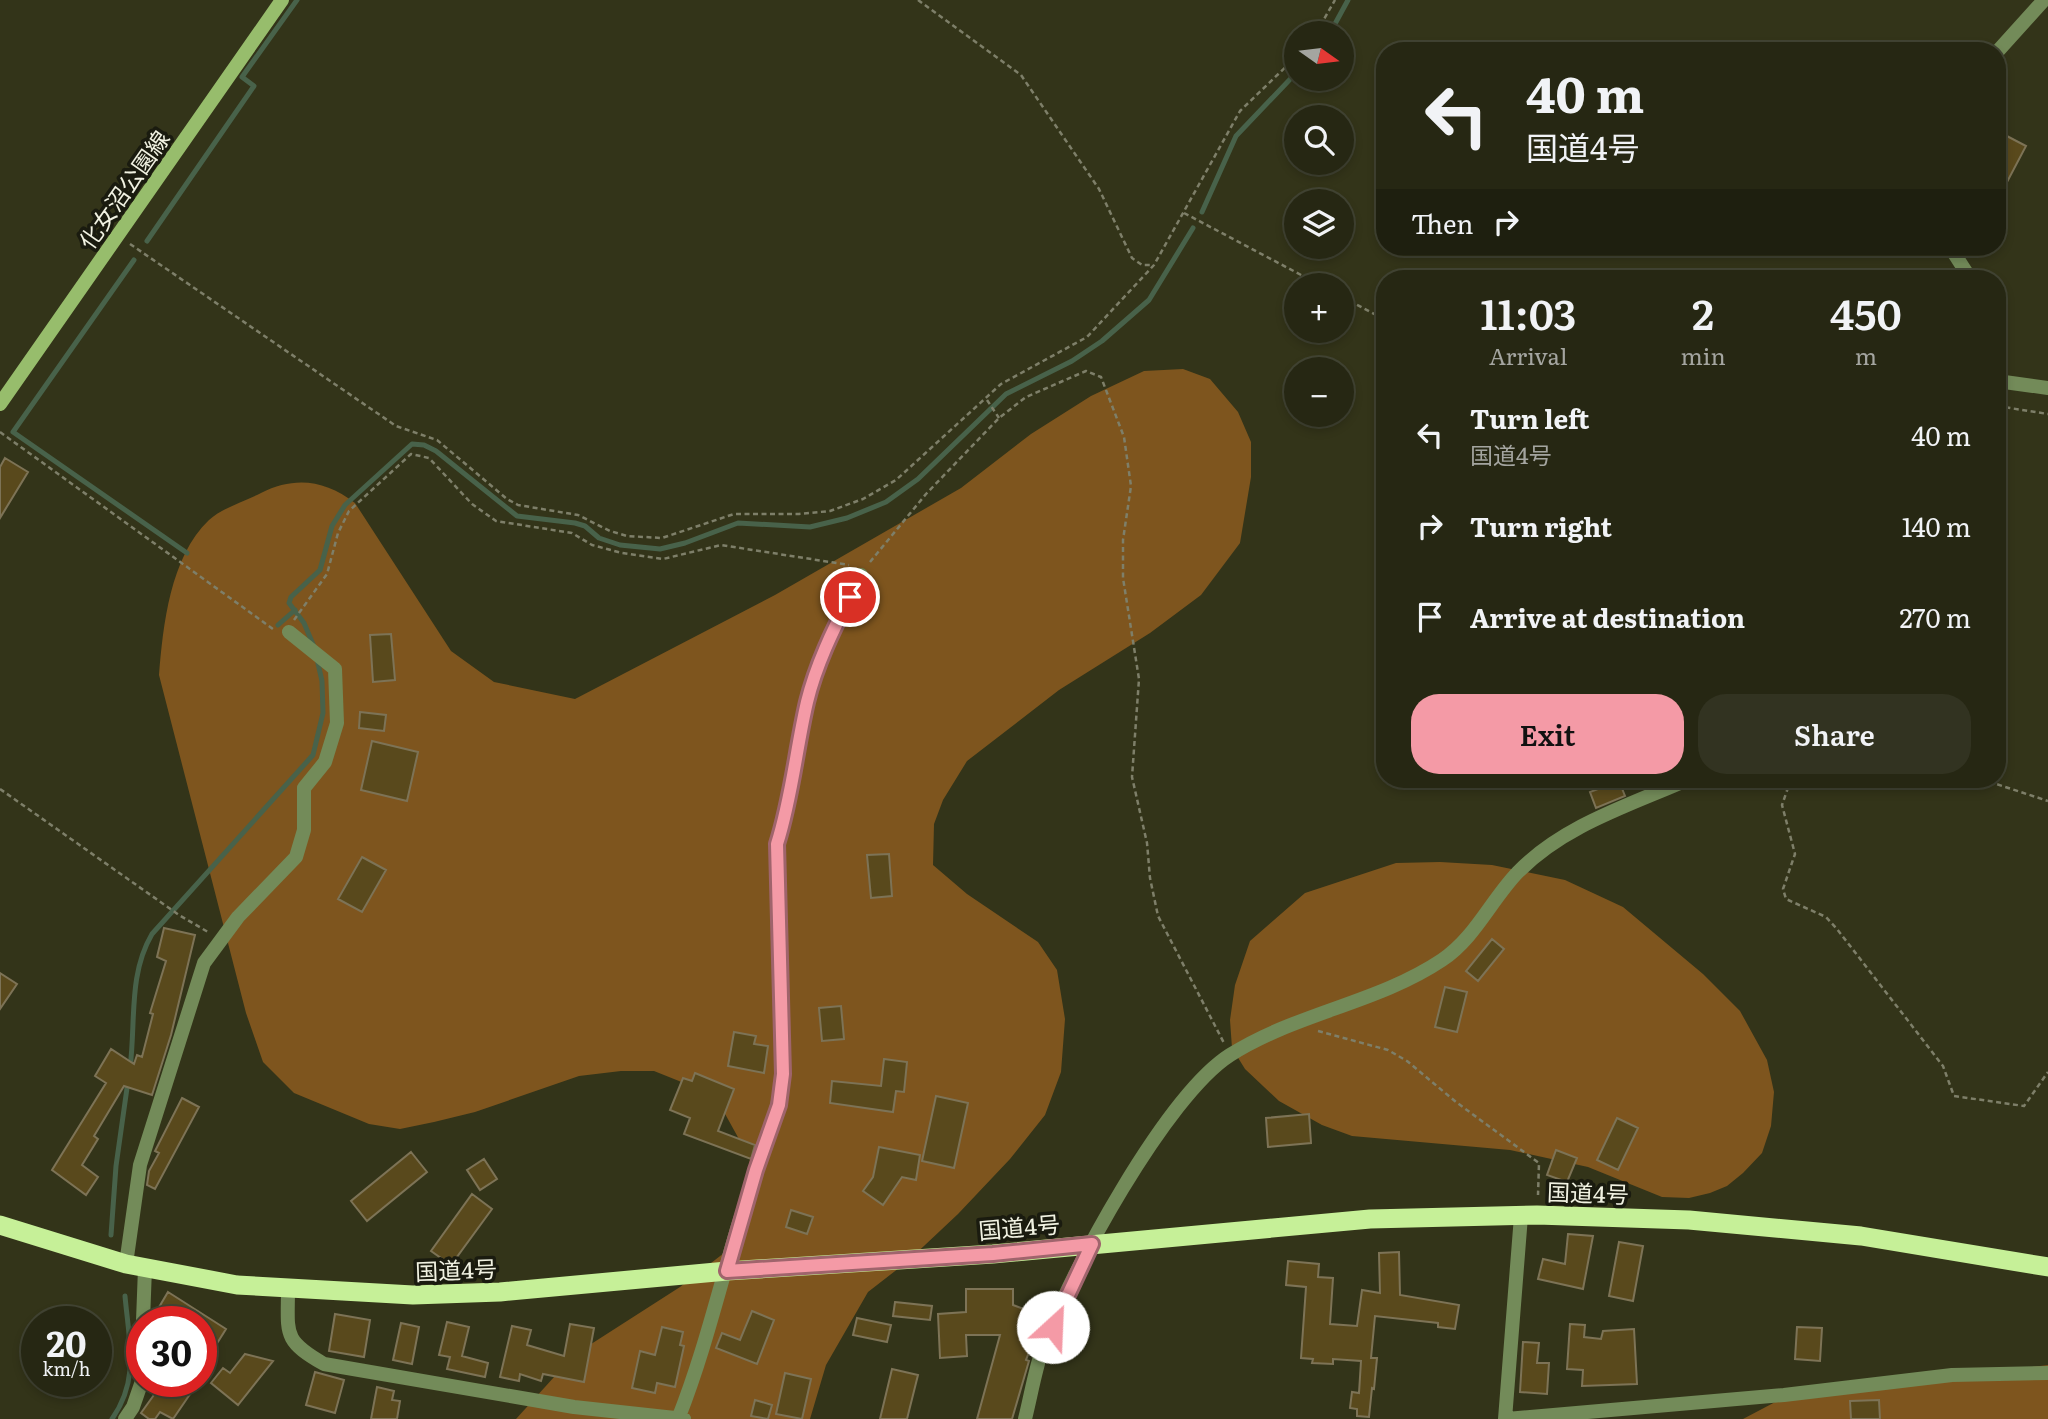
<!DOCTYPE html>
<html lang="en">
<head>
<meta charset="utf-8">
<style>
	:root { --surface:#262713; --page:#323321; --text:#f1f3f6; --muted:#a4a5a0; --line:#424433; --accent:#f49aa6 }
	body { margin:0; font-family:Literata,"Noto Sans JP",serif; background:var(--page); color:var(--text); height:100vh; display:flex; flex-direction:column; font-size:26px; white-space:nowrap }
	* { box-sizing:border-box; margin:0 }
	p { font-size:23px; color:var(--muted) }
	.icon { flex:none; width:38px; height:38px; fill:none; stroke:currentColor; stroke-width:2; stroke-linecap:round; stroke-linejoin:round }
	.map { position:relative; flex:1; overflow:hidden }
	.side { position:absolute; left:1376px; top:270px; width:630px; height:518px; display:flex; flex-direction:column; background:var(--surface); border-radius:28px; box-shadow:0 4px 10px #0003,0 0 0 2px var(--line) }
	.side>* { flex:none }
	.hud { position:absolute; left:1376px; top:42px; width:630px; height:214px; border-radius:28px; box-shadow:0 4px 10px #0003,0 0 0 2px var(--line); background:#262713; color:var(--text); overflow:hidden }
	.needle { width:46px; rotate:104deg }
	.buttons { position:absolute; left:1284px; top:21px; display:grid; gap:14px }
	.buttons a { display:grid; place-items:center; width:70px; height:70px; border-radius:50%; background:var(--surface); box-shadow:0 4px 10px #0003,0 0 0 2px var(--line); font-size:35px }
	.speed { position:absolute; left:21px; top:1306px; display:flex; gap:14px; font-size:35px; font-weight:700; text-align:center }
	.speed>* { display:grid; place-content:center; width:91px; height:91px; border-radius:50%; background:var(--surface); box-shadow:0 4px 10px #0003,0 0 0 2px var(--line); line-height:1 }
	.speed small { font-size:18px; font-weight:400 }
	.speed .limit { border:10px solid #d22; background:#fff; color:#111 }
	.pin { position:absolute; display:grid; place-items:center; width:60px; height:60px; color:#fff; margin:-30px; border:4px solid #fff; border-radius:50%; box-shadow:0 2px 7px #0007 }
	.me { position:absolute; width:77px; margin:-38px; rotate:25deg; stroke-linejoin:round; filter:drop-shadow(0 0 5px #0008) }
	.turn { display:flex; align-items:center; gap:24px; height:147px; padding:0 35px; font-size:32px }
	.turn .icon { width:91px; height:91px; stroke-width:2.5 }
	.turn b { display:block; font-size:49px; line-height:60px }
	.then { display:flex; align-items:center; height:66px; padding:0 35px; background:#0003; gap:14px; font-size:26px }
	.eta { display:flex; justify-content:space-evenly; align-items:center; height:119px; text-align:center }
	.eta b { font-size:42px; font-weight:600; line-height:49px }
	.cta { display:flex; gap:14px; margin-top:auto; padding:14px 35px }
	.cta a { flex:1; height:80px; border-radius:28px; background:var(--accent); color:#111; font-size:28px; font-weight:600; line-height:80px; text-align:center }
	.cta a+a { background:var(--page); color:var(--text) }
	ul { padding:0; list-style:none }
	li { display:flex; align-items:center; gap:21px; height:91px; padding:0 35px }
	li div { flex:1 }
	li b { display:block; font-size:26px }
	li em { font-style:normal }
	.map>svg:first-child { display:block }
	.forest { fill:#7e551e }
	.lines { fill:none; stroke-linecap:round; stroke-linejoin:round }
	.stream { stroke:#48624a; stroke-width:5 }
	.building { fill:#59491c; stroke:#7d7356; stroke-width:2 }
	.path { stroke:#7e7f69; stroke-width:2.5; stroke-dasharray:5 3.5; stroke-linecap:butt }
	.minor { stroke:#738b59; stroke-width:14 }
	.secondary { stroke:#97bd6c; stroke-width:14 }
	.trunk { stroke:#c6f098; stroke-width:19 }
	.route-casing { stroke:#9f646c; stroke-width:18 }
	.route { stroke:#f49aa6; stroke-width:12 }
	.labels { text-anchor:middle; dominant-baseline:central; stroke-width:7; stroke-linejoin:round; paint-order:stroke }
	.street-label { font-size:23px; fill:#f1f2e2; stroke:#1a1b0f }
</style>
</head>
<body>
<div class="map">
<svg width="2048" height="1419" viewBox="0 0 2048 1419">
	<rect width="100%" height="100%" fill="#333419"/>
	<path class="forest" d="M 1183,369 L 1210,379 L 1238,412 L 1251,442 L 1251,477 L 1240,543 L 1201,595 L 1150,633 L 1059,690 L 967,761 L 943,800 L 934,824 L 933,865 L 967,894 L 1038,942 L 1057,970 L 1065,1019 L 1061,1072 L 1045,1115 L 1010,1159 L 958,1214 L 908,1261 L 868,1292 L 826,1365 L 810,1419 L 516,1419 L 574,1355 L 680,1287 L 724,1253 L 744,1196 L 750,1159 L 724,1112 L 689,1085 L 654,1071 L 621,1071 L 579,1076 L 475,1112 L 434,1122 L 400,1129 L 369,1124 L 294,1093 L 263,1062 L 246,1013 L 159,675 C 163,626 170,557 209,520 C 222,508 245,501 261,493 C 295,476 325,480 355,503 L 451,651 L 494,682 L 575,699 L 775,595 L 961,488 L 1031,434 L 1091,396 L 1144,371 Z
		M 1440,862 L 1492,865 L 1565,880 L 1623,907 L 1703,974 L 1740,1011 L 1767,1060 L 1774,1092 L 1771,1126 L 1762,1153 L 1743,1173 L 1727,1186 L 1710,1193 L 1689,1198 L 1662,1197 L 1588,1167 L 1510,1150 L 1352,1136 L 1322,1125 L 1279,1101 L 1245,1069 L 1232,1048 L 1230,1020 L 1235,985 L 1250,941 L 1305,893 L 1396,863 Z
		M 2048,1365 L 2048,1419 L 1743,1419 L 1779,1400 Z"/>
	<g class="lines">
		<path class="stream" d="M 1330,33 L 1348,0
			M 1202,212 L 1236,136 L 1297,72
			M 147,241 L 254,86 L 242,77 L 297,0
			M 134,260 L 13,432 L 187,553
			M 278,625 L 295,610
			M 315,649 L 304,623 L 289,603 L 291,597 L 320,570 L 332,526 L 345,505 L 412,444 L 424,445 L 436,451 L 517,516 L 575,523 L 585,526 L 599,538 L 620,545 L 660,549 L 685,543 L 738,523 L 810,527 L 847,518 L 886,502 L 918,479 L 1006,394 L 1072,361 L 1102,341 L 1149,300 L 1193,228
			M 130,1068 C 136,1022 128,975 152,934 L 313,755 L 323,713 L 322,681 L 317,659
			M 111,1235 L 116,1166 L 128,1081
			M 112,1419 C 140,1379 129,1342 125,1296"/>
	</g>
	<path class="building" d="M 2003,134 L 2026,146 L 1997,201 L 1997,147 Z
		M 5,458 L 28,472 L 0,518 L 0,467 Z
		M 391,634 L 395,680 L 373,682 L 370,635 Z
		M 360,712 L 386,715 L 384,731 L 359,728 Z
		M 372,741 L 418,752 L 407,801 L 361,790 Z
		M 1619,781 L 1625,796 L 1596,808 L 1590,792 Z
		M 889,854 L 892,896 L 871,898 L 867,855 Z
		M 362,857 L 386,870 L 362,912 L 338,899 Z
		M 164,928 L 195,935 L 171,1035 L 152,1095 L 124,1086 L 94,1136 L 98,1139 L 82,1165 L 98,1177 L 86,1195 L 52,1170 L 106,1083 L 95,1076 L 111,1049 L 134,1064 L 137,1055 L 142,1057 L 153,1014 L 150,1013 L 166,961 L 157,957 Z
		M 1492,939 L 1504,949 L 1478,981 L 1466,971 Z
		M 0,973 L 17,984 L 0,1009 Z
		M 1445,987 L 1467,992 L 1457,1032 L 1435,1027 Z
		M 841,1006 L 844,1039 L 822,1041 L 819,1008 Z
		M 734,1032 L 756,1036 L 754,1044 L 768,1046 L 764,1073 L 728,1066 Z
		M 884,1059 L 907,1062 L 904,1092 L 896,1091 L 893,1112 L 830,1103 L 832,1081 L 881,1086 Z
		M 695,1073 L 734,1089 L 718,1131 L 755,1145 L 751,1159 L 684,1134 L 690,1118 L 670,1110 L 683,1078 L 692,1081 Z
		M 936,1096 L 968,1103 L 954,1168 L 922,1161 Z
		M 182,1098 L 199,1107 L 155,1189 L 147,1185 L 149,1171 L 159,1153 L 155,1151 Z
		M 1309,1114 L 1311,1143 L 1268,1147 L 1266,1118 Z
		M 1617,1118 L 1638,1128 L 1618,1170 L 1597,1160 Z
		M 879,1147 L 920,1155 L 916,1180 L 902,1177 L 883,1205 L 863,1191 L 873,1177 Z
		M 1556,1150 L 1577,1158 L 1567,1182 L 1547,1175 Z
		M 411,1152 L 427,1172 L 367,1221 L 351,1201 Z
		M 484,1159 L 497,1179 L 480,1190 L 467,1170 Z
		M 472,1194 L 492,1209 L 451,1265 L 431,1251 Z
		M 791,1210 L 813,1217 L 807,1234 L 786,1227 Z
		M 1568,1234 L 1593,1236 L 1583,1289 L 1538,1279 L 1543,1259 L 1565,1264 Z
		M 1619,1242 L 1643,1246 L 1633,1301 L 1609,1296 Z
		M 1399,1252 L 1400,1295 L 1459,1305 L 1455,1329 L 1438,1327 L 1438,1323 L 1375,1316 L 1371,1358 L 1377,1358 L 1374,1389 L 1372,1388 L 1369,1417 L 1357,1416 L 1357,1409 L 1350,1408 L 1352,1392 L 1359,1393 L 1361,1361 L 1333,1359 L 1333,1364 L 1312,1363 L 1313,1359 L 1301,1358 L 1306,1287 L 1286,1285 L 1288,1261 L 1319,1264 L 1318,1277 L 1333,1278 L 1330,1324 L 1357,1326 L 1362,1290 L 1380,1293 L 1379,1253 Z
		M 966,1289 L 1013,1289 L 1013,1305 L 1043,1316 L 1026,1360 L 1029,1361 L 1012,1419 L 977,1419 L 1000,1335 L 966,1335 L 967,1356 L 940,1358 L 938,1314 L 966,1312 Z
		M 168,1292 L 226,1329 L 211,1353 L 201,1347 L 201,1321 L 166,1321 L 155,1314 Z
		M 895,1302 L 932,1306 L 930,1320 L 893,1316 Z
		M 752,1311 L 774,1320 L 757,1364 L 716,1348 L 722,1333 L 740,1340 Z
		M 335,1314 L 370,1320 L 364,1357 L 329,1351 Z
		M 857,1318 L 891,1325 L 887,1342 L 853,1335 Z
		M 447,1322 L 469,1327 L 462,1356 L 488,1363 L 485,1377 L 447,1369 L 450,1357 L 439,1355 Z
		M 401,1323 L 419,1327 L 412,1364 L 393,1360 Z
		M 570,1324 L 594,1328 L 584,1382 L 543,1374 L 541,1381 L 520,1374 L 519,1381 L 500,1377 L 512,1326 L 531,1330 L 527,1345 L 564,1356 Z
		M 1570,1324 L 1585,1325 L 1584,1337 L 1601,1339 L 1603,1331 L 1634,1329 L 1637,1384 L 1582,1386 L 1583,1370 L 1567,1369 Z
		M 662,1327 L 683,1332 L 680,1345 L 684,1346 L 675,1387 L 657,1383 L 655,1393 L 632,1388 L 640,1351 L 655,1355 Z
		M 1797,1327 L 1822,1328 L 1820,1361 L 1795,1359 Z
		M 1523,1342 L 1539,1343 L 1537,1363 L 1549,1363 L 1547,1394 L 1520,1392 Z
		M 245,1354 L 273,1361 L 238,1405 L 211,1383 L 223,1368 L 230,1373 Z
		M 892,1369 L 918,1375 L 907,1419 L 880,1419 Z
		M 315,1372 L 344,1380 L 335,1413 L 306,1405 Z
		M 785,1373 L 811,1379 L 802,1419 L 776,1414 Z
		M 164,1381 L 199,1381 L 173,1419 L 160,1412 L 155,1419 L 149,1419 L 141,1413 Z
		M 377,1387 L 394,1391 L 392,1400 L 400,1401 L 397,1419 L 371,1419 Z
		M 755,1400 L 772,1405 L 768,1419 L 751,1416 Z
		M 1879,1400 L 1880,1419 L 1851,1419 L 1850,1401 Z"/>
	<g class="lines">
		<path class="path" d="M 918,0 L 1021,75 L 1099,189 L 1132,258 L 1142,265 L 1151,265
			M 1316,33 L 1335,0
			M 1184,213 L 1320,285
			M 130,244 L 396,426 L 437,440 L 507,499 L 518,505 L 578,515 L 610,531 L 627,536 L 662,538 L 734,514 L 799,514 L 830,511 L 863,499 L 896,480 L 1001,384 L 1087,337 L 1154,265 L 1240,111 L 1297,56
			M 1342,297 L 1384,319
			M 987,400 L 999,418
			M 1997,406 L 2048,414
			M 0,432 L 273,629
			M 870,562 L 926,494 L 999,418 L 1026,397 L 1086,371 L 1101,377 L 1124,437 L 1131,486 L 1123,540 L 1123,578 L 1139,679 L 1132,777 L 1147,843 L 1150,878 L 1158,916 L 1224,1043
			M 294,620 L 327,574 L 338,533 L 349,511 L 411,454 L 429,458 L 472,504 L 496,521 L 572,533 L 592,545 L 622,553 L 663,559 L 721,545 L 849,565
			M 1791,779 L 1782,805 L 1795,854 L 1783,889 L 1786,899 L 1826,917 L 1837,929 L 1943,1066 L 1954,1096 L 2024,1106 L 2048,1072
			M 1981,779 L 2048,801
			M 0,789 L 179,915 L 208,932
			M 1318,1031 L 1388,1050 L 1407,1061 L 1456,1102 L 1539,1163 L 1538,1195"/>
		<path class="minor" d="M 1997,52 L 2044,0
			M 1950,247 L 1970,278
			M 1997,324 L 2000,332 L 1997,350
			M 1997,381 L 2048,388
			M 126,1264 L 140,1165 L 204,963 L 238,917 L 296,857 L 304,830 L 304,788 L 325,762 L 337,723 L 335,669 L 289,632
			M 288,1288 C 288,1334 282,1340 324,1364 L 574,1407 L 684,1419
			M 143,1321 L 145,1268
			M 125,1419 L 133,1407 L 142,1381
			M 678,1419 C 703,1356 718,1293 737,1229 C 753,1177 776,1127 783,1074 L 777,844 C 792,797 795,748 807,700 C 818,656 840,615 861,575
			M 1025,1419 C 1031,1395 1035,1370 1043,1347 C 1069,1274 1166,1096 1230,1055 C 1296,1013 1378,1003 1442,960 C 1475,938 1491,900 1518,872 C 1564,825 1630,805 1689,779
			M 1505,1419 L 1521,1216
			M 1507,1419 L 1784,1395 L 1952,1375 L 2048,1373"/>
		<path class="secondary" d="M 0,404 L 282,0"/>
		<path class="trunk" d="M 0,1225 L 126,1264 L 237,1285 L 413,1295 L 500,1292 L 727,1271 L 993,1254 L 1370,1219 L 1537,1215 L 1689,1220 L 1861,1236 L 2048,1267"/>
	</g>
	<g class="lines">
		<defs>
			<path id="route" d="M 850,597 C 833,630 816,665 807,702 C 796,749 792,797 777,844 L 783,1074 L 779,1105 L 756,1170 L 727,1271 L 993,1254 L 1092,1244 L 1053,1327"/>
		</defs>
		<use href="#route" class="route-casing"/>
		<use href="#route" class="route"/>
	</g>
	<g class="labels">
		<g class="street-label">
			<text transform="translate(123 189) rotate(-55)">化女沼公園線</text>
			<text transform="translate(1588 1192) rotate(2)">国道4号</text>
			<text transform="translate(1019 1226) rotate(-5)">国道4号</text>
			<text transform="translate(456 1269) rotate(-2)">国道4号</text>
		</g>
	</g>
</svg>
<div class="buttons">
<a><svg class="needle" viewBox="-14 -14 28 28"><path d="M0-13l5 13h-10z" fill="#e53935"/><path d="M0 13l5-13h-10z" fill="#a4a5a0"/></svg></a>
<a><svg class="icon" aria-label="search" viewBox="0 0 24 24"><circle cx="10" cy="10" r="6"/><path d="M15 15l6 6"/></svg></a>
<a><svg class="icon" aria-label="layers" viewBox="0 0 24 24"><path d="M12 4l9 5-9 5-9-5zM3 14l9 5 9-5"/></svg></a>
<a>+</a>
<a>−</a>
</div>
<div class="speed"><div>20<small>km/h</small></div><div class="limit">30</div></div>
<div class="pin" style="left:850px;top:597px;background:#d93025"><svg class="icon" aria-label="arrive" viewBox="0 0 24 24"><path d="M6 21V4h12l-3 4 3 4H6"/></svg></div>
<svg class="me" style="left:1053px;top:1327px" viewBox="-20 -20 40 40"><circle r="19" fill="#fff"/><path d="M0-13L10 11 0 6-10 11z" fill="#f49aa6"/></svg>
<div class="hud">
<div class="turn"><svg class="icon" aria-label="left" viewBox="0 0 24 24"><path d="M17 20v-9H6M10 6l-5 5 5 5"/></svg><div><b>40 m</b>国道4号</div></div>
<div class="then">Then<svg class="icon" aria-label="right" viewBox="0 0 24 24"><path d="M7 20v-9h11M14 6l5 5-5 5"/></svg></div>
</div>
<section class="side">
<div class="eta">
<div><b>11:03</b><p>Arrival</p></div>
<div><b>2</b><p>min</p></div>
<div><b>450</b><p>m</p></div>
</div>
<ul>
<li><svg class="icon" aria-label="left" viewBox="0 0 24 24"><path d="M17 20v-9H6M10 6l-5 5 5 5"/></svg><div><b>Turn left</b><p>国道4号</p></div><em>40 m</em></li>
<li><svg class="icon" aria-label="right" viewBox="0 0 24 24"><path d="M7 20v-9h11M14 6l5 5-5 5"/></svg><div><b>Turn right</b></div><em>140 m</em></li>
<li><svg class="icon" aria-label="arrive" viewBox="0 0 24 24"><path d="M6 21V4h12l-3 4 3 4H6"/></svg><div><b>Arrive at destination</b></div><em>270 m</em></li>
</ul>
<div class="cta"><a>Exit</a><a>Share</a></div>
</section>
</div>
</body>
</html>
